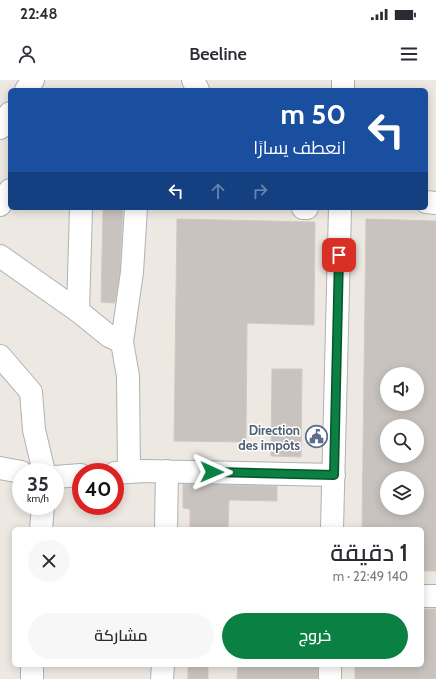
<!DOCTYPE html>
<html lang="ar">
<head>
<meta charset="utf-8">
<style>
	:root { --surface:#fff; --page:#f7f7f7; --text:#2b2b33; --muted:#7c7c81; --accent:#0b8043 }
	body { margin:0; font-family:Cabin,Cairo,sans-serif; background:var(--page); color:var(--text); direction:rtl; height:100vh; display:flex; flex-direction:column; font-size:15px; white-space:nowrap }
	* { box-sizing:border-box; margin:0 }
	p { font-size:13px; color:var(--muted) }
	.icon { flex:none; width:22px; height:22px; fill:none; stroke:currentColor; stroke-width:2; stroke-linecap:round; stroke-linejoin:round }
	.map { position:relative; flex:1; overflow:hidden; direction:ltr }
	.details { position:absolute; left:12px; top:447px; width:412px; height:140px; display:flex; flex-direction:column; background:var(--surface); border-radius:6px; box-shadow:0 2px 10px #0003; direction:rtl }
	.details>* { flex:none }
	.banner { position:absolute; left:8px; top:8px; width:420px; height:122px; border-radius:6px; box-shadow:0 2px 10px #0003; direction:rtl; background:#1a4fa0; color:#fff; overflow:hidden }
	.buttons { position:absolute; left:380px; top:287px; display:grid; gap:8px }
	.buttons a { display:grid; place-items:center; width:44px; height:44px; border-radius:50%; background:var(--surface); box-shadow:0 2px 10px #0003; font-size:20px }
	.speed { position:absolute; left:12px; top:383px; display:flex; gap:8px; font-size:20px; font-weight:700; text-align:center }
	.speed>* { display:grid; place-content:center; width:52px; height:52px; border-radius:50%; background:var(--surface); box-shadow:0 2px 10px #0003; line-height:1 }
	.speed small { font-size:10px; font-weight:400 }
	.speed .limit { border:6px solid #d22; background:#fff; color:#111 }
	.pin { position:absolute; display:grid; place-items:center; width:34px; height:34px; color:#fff; margin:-17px; border-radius:8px; box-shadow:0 2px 6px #0006 }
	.me { position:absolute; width:44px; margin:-22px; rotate:91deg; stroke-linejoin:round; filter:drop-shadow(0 0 3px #0008) }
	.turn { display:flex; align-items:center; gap:14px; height:84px; padding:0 16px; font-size:18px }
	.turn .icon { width:52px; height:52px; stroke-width:2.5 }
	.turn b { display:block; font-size:28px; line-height:34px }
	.lanes { display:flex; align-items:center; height:38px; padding:0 16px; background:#0003; justify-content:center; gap:20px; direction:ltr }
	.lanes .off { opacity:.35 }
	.round { display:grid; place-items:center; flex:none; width:42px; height:42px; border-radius:21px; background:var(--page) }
	.headline { display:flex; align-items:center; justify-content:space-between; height:68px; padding:0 16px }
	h1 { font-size:24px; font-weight:600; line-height:30px }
	.action { display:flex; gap:8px; margin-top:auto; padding:8px 16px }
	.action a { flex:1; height:46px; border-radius:24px; background:var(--accent); color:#fff; font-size:16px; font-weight:600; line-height:46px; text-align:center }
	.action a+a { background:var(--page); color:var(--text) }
	.status { display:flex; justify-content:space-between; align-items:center; height:28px; padding:0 20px; background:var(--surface); direction:ltr }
	.status svg { height:11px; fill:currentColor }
	header { display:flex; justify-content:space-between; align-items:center; height:52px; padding:0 16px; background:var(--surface); font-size:18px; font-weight:600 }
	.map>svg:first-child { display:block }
	.building { fill:#c8c3bf; stroke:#d2c9c1; fill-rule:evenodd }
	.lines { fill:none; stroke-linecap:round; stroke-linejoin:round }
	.minor-casing { stroke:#aeb2b5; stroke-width:24 }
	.minor { stroke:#fff; stroke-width:22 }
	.route-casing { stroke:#07532c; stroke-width:10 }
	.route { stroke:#0b8043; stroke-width:7 }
	.labels { text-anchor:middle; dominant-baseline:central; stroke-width:3; stroke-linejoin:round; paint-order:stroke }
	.service-label { font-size:13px; font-weight:bold; fill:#4e5e75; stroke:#fff; text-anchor:end }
</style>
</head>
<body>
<div class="status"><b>22:48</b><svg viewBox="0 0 49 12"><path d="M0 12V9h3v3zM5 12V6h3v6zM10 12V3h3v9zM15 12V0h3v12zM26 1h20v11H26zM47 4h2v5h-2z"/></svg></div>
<header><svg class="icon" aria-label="menu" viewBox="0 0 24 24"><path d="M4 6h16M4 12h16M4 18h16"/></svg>Beeline<svg class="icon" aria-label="person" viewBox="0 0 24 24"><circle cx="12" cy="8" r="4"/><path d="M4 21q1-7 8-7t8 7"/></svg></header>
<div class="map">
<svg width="436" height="599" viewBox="0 0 436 599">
	<rect width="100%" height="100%" fill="#ede8e2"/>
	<path class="building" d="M 103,128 L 123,128 L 120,191 L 115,223 L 101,222 Z
		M 177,139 L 315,142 L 314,245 L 247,243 L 246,362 L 174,361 Z
		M 366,139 L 436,141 L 436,491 L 422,491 L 422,449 L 362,449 ZM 387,294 L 417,294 L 417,324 L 387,324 ZM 387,346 L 417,346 L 417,376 L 387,376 ZM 387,398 L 417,398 L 417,428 L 387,428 Z
		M 272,289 L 302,289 L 301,377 L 271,376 Z
		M 183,404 L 277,406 L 277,421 L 229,420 L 228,449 L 190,449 L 190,429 L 183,428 Z
		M 422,529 L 436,529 L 436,599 L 355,599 L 355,585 L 422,585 Z
		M 188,585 L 208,585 L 208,599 L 188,599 Z
		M 238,585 L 318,585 L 318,599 L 237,599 Z"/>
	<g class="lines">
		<defs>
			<path id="minor" d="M 193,0 L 198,10
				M 26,10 L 33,0
				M 343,10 L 343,0
				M 0,48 L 10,33
				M 426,122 L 436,123
				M 0,125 L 10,110
				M 303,128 L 307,128
				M 0,176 L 78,231 L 109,256 L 122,262
				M 78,231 L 81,128
				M 0,276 L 31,312 L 34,350 L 44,392
				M 0,388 L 21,392
				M 129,392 L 128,296 L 122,262 L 132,192 L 136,128
				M 115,393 L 144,391 L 334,395
				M 55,397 L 81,395
				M 41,449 L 43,426
				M 166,449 L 167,391
				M 332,449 L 340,128
				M 422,516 L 436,516
				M 32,599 L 32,585
				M 162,599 L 163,585
				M 330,599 L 330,585"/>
		</defs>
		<use href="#minor" class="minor-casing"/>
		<use href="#minor" class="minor"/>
	</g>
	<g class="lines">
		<defs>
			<path id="route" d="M 212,392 L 334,395 L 339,175"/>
		</defs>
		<use href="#route" class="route-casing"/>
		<use href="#route" class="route"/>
	</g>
	<defs>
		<symbol id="civic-ring" viewBox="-11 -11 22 22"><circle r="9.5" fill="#fff" stroke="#5c6f8a" stroke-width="1.5"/><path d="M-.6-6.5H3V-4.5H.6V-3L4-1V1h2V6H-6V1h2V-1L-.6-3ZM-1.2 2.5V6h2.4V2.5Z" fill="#5c6f8a"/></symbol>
	</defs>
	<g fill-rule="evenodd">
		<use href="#civic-ring" x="304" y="344" width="25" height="25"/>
	</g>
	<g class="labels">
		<g class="service-label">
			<text x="300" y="350">Direction<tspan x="300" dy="15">des impôts</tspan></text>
		</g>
	</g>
</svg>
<div class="buttons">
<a><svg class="icon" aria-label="sound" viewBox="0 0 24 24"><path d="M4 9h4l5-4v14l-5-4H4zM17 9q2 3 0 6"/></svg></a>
<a><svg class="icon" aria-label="search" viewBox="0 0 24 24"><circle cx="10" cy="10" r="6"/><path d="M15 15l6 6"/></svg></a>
<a><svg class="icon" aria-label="layers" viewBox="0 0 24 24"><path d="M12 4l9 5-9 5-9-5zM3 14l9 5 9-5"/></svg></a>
</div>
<div class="speed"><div>35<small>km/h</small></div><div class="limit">40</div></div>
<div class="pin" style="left:339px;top:175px;background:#d93025"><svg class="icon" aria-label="arrive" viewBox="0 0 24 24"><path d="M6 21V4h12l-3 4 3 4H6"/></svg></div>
<svg class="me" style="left:212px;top:392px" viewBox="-20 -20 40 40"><path d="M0-17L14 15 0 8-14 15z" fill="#0b8043" stroke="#fff" stroke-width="4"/></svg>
<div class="banner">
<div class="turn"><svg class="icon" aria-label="left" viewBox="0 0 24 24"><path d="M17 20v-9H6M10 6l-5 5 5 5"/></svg><div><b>50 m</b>انعطف يسارًا</div></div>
<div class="lanes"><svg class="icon" aria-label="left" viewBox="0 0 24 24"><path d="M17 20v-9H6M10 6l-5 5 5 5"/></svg><svg class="icon off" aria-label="ahead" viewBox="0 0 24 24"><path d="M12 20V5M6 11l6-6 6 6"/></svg><svg class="icon off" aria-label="right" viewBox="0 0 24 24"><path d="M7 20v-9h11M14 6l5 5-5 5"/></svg></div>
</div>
<section class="details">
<div class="headline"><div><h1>1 دقيقة</h1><p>140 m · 22:49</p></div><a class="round"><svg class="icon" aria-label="close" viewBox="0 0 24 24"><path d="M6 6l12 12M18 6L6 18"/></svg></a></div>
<div class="action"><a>خروج</a><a>مشاركة</a></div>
</section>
</div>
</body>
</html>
